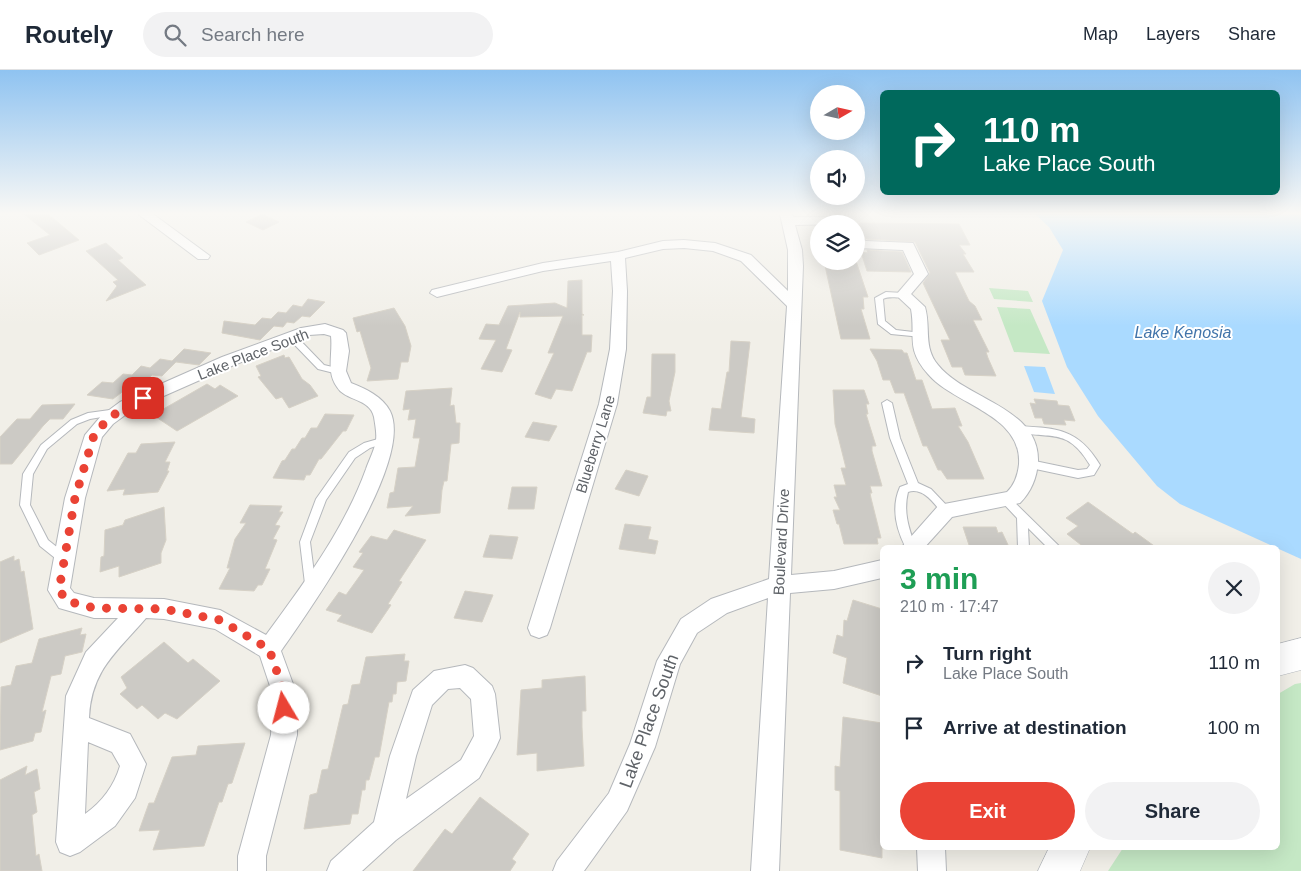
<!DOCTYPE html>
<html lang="en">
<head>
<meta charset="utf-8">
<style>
	:root { --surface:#fff; --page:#f2f2f3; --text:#1f2937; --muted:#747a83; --line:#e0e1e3; --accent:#ea4335 }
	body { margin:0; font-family:Helvetica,sans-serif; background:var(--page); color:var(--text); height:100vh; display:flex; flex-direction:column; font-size:19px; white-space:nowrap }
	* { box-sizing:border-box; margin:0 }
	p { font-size:16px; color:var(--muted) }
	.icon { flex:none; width:28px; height:28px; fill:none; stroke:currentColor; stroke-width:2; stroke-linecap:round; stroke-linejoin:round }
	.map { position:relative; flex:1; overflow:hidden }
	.details { position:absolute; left:880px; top:475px; width:400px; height:305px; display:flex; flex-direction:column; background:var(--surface); border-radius:8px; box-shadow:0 5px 20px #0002 }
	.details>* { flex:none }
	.guide { position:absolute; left:880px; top:20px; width:400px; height:105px; border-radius:8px; box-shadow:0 5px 20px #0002; background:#00695c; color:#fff; overflow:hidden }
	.needle { width:32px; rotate:81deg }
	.controls { position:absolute; left:810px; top:15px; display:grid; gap:10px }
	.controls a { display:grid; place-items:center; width:55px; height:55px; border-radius:50%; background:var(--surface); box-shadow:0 5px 20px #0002; font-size:25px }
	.pin { position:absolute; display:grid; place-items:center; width:42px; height:42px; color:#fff; margin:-21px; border-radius:10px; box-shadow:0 2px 8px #0006 }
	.me { position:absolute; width:55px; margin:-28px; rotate:352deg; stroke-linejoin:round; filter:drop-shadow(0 0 4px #0008) }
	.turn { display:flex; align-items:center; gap:18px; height:105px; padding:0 20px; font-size:22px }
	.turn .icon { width:65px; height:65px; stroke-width:2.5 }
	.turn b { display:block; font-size:35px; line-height:42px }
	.round { display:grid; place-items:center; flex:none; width:52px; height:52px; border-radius:26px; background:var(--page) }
	.head { display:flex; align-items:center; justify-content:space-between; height:85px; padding:0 20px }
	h1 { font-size:30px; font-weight:800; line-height:38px; color:#1e9e55 }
	.button { display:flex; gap:10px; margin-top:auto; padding:10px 20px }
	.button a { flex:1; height:58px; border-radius:30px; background:var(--accent); color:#fff; font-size:20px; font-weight:800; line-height:58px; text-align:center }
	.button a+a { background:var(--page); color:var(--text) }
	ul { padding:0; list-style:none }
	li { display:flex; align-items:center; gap:15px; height:65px; padding:0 20px }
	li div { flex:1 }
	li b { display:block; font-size:19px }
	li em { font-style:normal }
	header { display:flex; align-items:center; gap:30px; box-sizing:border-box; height:70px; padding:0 25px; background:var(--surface); border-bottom:1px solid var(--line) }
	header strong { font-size:24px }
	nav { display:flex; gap:28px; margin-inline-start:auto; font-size:18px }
	.search { width:350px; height:45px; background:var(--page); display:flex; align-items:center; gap:12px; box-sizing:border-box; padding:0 18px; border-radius:28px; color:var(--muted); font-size:19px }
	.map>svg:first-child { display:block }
	.green { fill:#c5e8c5 }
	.water { fill:#aadaff }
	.building { fill:#cccac5; stroke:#d6d1c6 }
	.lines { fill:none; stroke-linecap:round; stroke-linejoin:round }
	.lane-casing { stroke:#b5b8bc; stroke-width:2 }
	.street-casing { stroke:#b5b8bc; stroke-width:2 }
	.secondary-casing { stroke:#b6babf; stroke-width:1 }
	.lane { fill:#fff; fill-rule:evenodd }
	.street { fill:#fff; fill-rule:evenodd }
	.secondary { fill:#fff; fill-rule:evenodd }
	.route { stroke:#ea4335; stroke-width:9; stroke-dasharray:0 16.2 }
	.labels { text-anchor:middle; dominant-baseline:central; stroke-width:4; stroke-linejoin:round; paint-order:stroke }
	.street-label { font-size:15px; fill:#5f6368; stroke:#fff }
	.water-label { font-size:16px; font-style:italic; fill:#4174aa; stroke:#fff }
	.near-street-label { font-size:18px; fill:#5f6368; stroke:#fff }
</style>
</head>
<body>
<header>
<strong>Routely</strong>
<div class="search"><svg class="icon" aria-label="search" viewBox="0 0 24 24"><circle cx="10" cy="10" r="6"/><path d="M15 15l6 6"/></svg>Search here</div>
<nav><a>Map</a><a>Layers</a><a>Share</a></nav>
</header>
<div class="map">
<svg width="1301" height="801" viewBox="0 0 1301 801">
	<rect width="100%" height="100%" fill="#f1efe8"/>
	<path class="green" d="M 989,218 L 1028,221 L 1033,232 L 994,229 Z
		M 997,237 L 1030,239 L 1050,284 L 1014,282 Z
		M 1301,613 L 1301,801 L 1108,801 L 1123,778 L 1278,778 L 1278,624 L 1295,614 Z"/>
	<path class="water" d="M 1035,144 L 1301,144 L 1301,489 L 1180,434 L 1157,416 L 1098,346 L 1067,297 L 1042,231 L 1063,180 L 1049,157 Z
		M 1024,296 L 1045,297 L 1055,324 L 1034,322 Z"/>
	<path class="building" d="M 24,144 L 48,144 L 79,170 L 39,185 L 27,173 L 50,165 Z
		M 262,144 L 279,152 L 263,160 L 246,152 Z
		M 859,153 L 959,154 L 970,175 L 959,175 L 966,184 L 963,184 L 974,202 L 955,202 L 969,231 L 975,236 L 982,250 L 973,250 L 989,282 L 986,282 L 988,288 L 996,306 L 965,305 L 962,297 L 952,297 L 941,270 L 950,270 L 923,213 L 930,203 L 915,172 L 867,169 L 863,167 Z
		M 106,173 L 123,188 L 118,190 L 146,215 L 106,231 L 117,216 L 113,212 L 118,210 L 86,181 Z
		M 867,180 L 902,182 L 911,202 L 867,201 L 861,182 L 868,183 Z
		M 824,191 L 856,191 L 868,227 L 863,227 L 864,239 L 861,239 L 870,269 L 841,269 Z
		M 582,210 L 582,244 L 584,245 L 582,245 L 582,265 L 592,265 L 591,282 L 587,282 L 572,321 L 556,319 L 551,329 L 535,324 L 554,283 L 548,283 L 563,246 L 520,247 L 520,242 L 506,279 L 512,280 L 502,302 L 481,299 L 496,270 L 479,269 L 486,254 L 499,255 L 508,236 L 555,233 L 567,238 L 568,211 Z
		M 308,229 L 325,232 L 310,247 L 302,246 L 294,253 L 287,252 L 283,257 L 274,256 L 260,270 L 222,263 L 224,251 L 255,255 L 262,248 L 271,249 L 278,242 L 286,243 L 293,235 L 302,237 Z
		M 394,238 L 405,256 L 411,276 L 408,292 L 401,292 L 398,309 L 367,311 L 371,298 L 360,261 L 357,262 L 353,248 Z
		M 731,271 L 750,272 L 741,347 L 755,349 L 754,363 L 709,360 L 712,338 L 721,339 L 727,302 L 729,302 Z
		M 184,279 L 211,283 L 199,295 L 176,292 L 162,306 L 152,305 L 138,318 L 130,316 L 113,329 L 87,325 L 102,312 L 113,313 L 123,304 L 132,305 L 141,296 L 150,298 L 160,289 L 172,291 Z
		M 870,279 L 902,280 L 904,283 L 907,283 L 916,310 L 922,310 L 932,339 L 955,338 L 962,356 L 958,356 L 968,372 L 984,409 L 947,409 L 941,400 L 938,400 L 927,376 L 923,376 L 904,323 L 895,323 L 890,310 L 883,310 L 877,291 Z
		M 652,284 L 675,284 L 675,302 L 669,331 L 671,341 L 667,341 L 666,346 L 643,343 L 647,327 L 651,327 Z
		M 284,285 L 285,288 L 289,287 L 302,309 L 310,315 L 318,326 L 289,338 L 282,327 L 276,329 L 258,307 L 261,306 L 256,296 Z
		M 207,314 L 215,319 L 220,315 L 238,326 L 177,361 L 153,345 Z
		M 452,318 L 450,336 L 454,335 L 456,353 L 460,353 L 459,373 L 451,374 L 447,411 L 444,411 L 442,420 L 440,443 L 405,446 L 413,436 L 387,438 L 390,423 L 394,422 L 398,398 L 415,397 L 420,368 L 413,368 L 416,349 L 408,350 L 410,339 L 403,340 L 406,321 Z
		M 833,320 L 864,320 L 869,334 L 866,334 L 868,344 L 866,344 L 876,376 L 872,376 L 872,381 L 882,416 L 870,416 L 872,423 L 870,423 L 871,428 L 881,468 L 877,468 L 878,474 L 844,474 L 839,454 L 837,454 L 833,440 L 840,440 L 834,427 L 837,427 L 834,415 L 846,415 L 841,398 L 846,398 L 835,354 Z
		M 1034,329 L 1057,331 L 1058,335 L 1069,336 L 1075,351 L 1064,350 L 1066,355 L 1044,354 L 1042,348 L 1035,348 L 1030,333 L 1036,334 Z
		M 75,334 L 63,349 L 50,349 L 43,356 L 12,394 L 0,394 L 0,367 L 17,349 L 30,349 L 42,335 Z
		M 325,344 L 354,345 L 346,361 L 343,361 L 321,389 L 319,389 L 310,405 L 306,405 L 304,410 L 273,408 L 282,391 L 285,390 L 292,379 L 295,379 L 302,368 L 305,368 L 311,358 L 317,358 Z
		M 533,352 L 557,356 L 549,371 L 525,367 Z
		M 175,372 L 165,392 L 170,392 L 167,401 L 169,401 L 158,422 L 123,425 L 125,419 L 107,421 L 128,383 L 136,383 L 141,374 Z
		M 626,400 L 648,406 L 639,426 L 615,419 Z
		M 512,417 L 537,417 L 534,439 L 508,439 Z
		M 1088,432 L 1133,464 L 1135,462 L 1157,478 L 1085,478 L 1067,464 L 1078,456 L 1066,448 Z
		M 250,435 L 282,436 L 279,442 L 283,442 L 275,455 L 280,456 L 273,469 L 277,470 L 265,499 L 270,499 L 262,515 L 258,515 L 254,521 L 219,519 L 230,498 L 227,498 L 235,469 L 246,453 L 240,453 Z
		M 164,437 L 166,470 L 161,483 L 161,493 L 119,507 L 119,496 L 100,502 L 101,487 L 104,486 L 105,460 L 123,455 L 125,450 Z
		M 625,454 L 651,457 L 648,469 L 658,471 L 655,484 L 619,479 Z
		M 963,457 L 996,457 L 998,463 L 1002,462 L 1009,477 L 970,478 Z
		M 394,460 L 426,470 L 399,511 L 402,512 L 388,534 L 391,535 L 372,563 L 337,551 L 342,545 L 326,540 L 339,522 L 346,525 L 364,500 L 353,497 L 363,483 L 359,482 L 371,466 L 387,470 Z
		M 490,465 L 518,467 L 512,489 L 483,487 Z
		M 14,486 L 14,491 L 19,489 L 21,502 L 24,501 L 33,559 L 0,573 L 0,492 Z
		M 465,521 L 493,525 L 482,552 L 454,548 Z
		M 853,530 L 882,539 L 882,626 L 843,613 L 847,588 L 833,583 L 837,565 L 843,567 L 844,550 L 847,551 Z
		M 82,558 L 80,565 L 86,564 L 82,582 L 65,586 L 61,604 L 51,606 L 42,642 L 46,640 L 41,662 L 35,663 L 33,671 L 0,680 L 1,617 L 11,615 L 16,596 L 32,593 L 39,569 Z
		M 164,572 L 188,593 L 193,589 L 220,611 L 177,649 L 165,643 L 158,649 L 142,635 L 137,639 L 120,624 L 127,618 L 121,607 Z
		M 405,584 L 404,591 L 409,591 L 406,611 L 397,612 L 396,624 L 393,624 L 392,632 L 389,632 L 379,687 L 375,687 L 369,710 L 366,710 L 365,720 L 362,720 L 358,744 L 352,744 L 350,754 L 304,759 L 310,725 L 317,723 L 322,700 L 328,699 L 343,635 L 348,634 L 352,615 L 360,614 L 366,587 Z
		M 585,606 L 586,641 L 582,641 L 582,657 L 584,696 L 537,701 L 537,683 L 517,685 L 521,620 L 542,618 L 542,610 Z
		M 843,647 L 882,653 L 882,788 L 840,780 L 840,721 L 835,720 L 835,696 L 840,697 Z
		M 245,673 L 232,713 L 228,714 L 222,732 L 219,732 L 204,776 L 153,780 L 160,760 L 139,761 L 149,733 L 154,733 L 172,687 L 196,685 L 198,676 Z
		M 27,696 L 25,705 L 37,699 L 40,719 L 34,722 L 37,742 L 32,745 L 36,786 L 39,784 L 42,801 L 0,801 L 0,710 Z
		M 480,727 L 529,764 L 512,789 L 516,792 L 510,801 L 413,801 L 445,759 L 452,764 Z"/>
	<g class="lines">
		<defs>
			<path id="lane" d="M 886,222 L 903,223 L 907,225 C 900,230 891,225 883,229 L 885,251 L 896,260 L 922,263 L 922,267 L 891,264 L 878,254 L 875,228 Z
				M 292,264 L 295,265 L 324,295 L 341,299 L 342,301 L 341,303 L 338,304 L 318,299 L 289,269 L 289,265 Z
				M 887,330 L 892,333 L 900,368 L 918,413 L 931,419 L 951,440 L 950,443 L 942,443 C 934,433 923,417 908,422 C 903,443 909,459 916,478 L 906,478 C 896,459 891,437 900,417 L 908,414 L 890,368 L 882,333 Z
				M 117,339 L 122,342 L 120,344 L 90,349 L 77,354 L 47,379 L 33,404 L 30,435 L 48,470 L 68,486 L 70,489 L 68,492 L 64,494 L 60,492 L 40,476 L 20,435 L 23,404 L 41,375 L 71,350 L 88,343 Z
				M 1017,356 C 1056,358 1078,358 1100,395 L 1094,405 L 1078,408 L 1026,397 L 1025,394 L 1026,391 L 1030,390 L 1078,400 L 1087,399 L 1090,395 C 1066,355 1049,371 1014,361 L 1012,359 L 1014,357 Z
				M 385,367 L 390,370 L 388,372 L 370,378 L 355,388 L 326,430 L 310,472 L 316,519 L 314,522 L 310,524 L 306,522 L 300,472 L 316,429 L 349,382 L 364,373 Z
				M 1005,426 L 1009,427 L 1061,478 L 1048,478 L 1028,458 L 1029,478 L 1018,478 L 1017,448 L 1000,430 L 1001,427 Z"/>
			<path id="street" d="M 138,144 L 153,144 L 210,186 L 208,189 L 198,189 Z
				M 780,144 L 792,144 L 793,147 L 837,147 L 842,148 L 845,154 L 795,155 L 802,180 L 803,196 L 791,505 L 834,501 L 882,490 L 882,508 L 834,519 L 790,523 L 779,801 L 751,801 L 768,528 L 727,543 L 697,563 L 680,594 L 655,677 L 627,741 L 584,801 L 553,801 L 557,791 L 609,723 L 630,674 L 657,591 L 681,549 L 711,529 L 769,509 L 787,236 L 741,191 L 713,181 L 684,178 L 663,179 L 625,188 L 627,221 L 626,279 L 617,334 L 550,558 L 547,565 L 539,568 L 531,565 L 528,558 L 599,334 L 610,279 L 613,221 L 611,191 L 543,201 L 437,227 L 430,223 L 432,220 L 543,193 L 618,182 L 663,171 L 684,170 L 715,173 L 751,185 L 788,221 L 788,180 Z
				M 856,165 L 866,171 L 913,173 L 928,204 L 911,224 L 925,237 C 931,258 923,277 938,295 C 966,330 1040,337 1038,392 C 1037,407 1031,422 1020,433 L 952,447 L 924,478 L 901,478 L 939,435 L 1007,422 C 1015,414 1018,404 1019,394 C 1022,344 954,335 928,304 C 905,278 916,266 911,239 L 896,225 L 914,204 L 903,180 L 858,178 Z
				M 325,254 L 343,260 L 346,263 L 349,281 L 346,301 L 351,313 C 366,319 382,326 390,341 C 415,391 311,538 281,581 L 297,625 L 297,665 L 266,786 L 266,801 L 238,801 L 238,786 L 271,665 L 273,625 L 260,586 L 215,559 L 164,549 L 146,548 C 117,582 91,600 89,648 L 130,664 L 146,694 L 135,728 L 115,756 L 80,782 L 70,786 L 60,782 L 56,772 L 66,626 L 86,582 L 118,548 L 94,548 L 59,538 L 48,520 L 65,428 L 85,365 L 101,346 L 120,332 L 222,287 L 301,258 ZM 324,264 L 331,266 C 333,284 326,302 337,317 C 345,331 370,328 374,347 C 375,354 377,363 376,370 C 375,379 369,390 366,399 C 344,460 304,513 266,565 L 220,540 L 164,529 L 94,528 L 74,523 L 70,518 L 85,428 L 102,367 L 113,354 L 132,340 L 234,295 L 309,265 ZM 88,672 L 112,682 L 120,696 C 114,716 102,732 85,744 Z
				M 465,595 L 473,598 L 492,616 L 495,624 L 500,668 L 496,677 L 479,708 L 396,770 L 362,801 L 327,801 L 331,791 L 374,752 L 390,686 L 413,620 L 434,601 ZM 460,618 L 471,629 L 474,666 L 461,690 L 406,729 L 416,686 L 432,635 L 448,619 Z
				M 917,778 L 945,778 L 946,801 L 918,801 Z"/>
			<path id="secondary" d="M 1301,568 L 1301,600 L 1278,606 L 1278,574 Z
				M 1049,778 L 1090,778 L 1080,801 L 1038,801 Z"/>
		</defs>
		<use href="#lane" class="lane-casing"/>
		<use href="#street" class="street-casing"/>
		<use href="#secondary" class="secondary-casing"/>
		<use href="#lane" class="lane"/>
		<use href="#street" class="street"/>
		<use href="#secondary" class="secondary"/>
	</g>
	<linearGradient id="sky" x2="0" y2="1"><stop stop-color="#8fc3f1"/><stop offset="0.56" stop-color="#f9f8f5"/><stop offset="1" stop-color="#f9f8f5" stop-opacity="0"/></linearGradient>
	<rect width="1301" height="256" fill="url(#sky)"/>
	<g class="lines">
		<path class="route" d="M 143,328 L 126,336 L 107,350 L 94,365 L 75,428 L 59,520 L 67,531 L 94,538 L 164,539 L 220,550 L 269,579 L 285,625 L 284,638"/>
	</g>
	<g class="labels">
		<g class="street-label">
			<text transform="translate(253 284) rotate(-21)">Lake Place South</text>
			<text transform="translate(595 374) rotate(-73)">Blueberry Lane</text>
			<text transform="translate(781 472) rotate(-87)">Boulevard Drive</text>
		</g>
		<g class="water-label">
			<text x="1183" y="262">Lake Kenosia</text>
		</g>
		<g class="near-street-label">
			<text transform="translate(649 651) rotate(-70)">Lake Place South</text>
		</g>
	</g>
</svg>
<div class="controls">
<a><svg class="needle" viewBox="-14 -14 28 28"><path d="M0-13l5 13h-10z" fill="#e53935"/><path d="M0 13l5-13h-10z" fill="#747a83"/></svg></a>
<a><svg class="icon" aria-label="sound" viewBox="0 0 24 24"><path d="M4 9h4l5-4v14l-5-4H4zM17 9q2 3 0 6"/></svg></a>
<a><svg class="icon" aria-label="layers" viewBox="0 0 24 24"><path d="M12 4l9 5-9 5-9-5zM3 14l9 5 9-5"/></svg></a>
</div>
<div class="pin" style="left:143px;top:328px;background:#d93025"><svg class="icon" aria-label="arrive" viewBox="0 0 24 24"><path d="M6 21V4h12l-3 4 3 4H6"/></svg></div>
<svg class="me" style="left:284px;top:638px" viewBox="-20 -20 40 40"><circle r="19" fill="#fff"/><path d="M0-13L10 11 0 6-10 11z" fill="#ea4335"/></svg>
<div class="guide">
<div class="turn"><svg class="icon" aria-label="right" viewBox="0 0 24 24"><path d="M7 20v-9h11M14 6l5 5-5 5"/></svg><div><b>110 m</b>Lake Place South</div></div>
</div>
<section class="details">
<div class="head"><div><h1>3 min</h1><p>210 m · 17:47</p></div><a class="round"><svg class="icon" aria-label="close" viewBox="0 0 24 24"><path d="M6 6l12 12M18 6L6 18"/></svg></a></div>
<ul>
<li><svg class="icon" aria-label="right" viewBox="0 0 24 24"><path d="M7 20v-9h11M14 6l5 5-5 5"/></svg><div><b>Turn right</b><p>Lake Place South</p></div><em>110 m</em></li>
<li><svg class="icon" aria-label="arrive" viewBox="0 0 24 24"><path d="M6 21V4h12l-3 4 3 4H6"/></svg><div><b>Arrive at destination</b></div><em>100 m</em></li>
</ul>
<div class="button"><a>Exit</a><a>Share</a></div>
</section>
</div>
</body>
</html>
